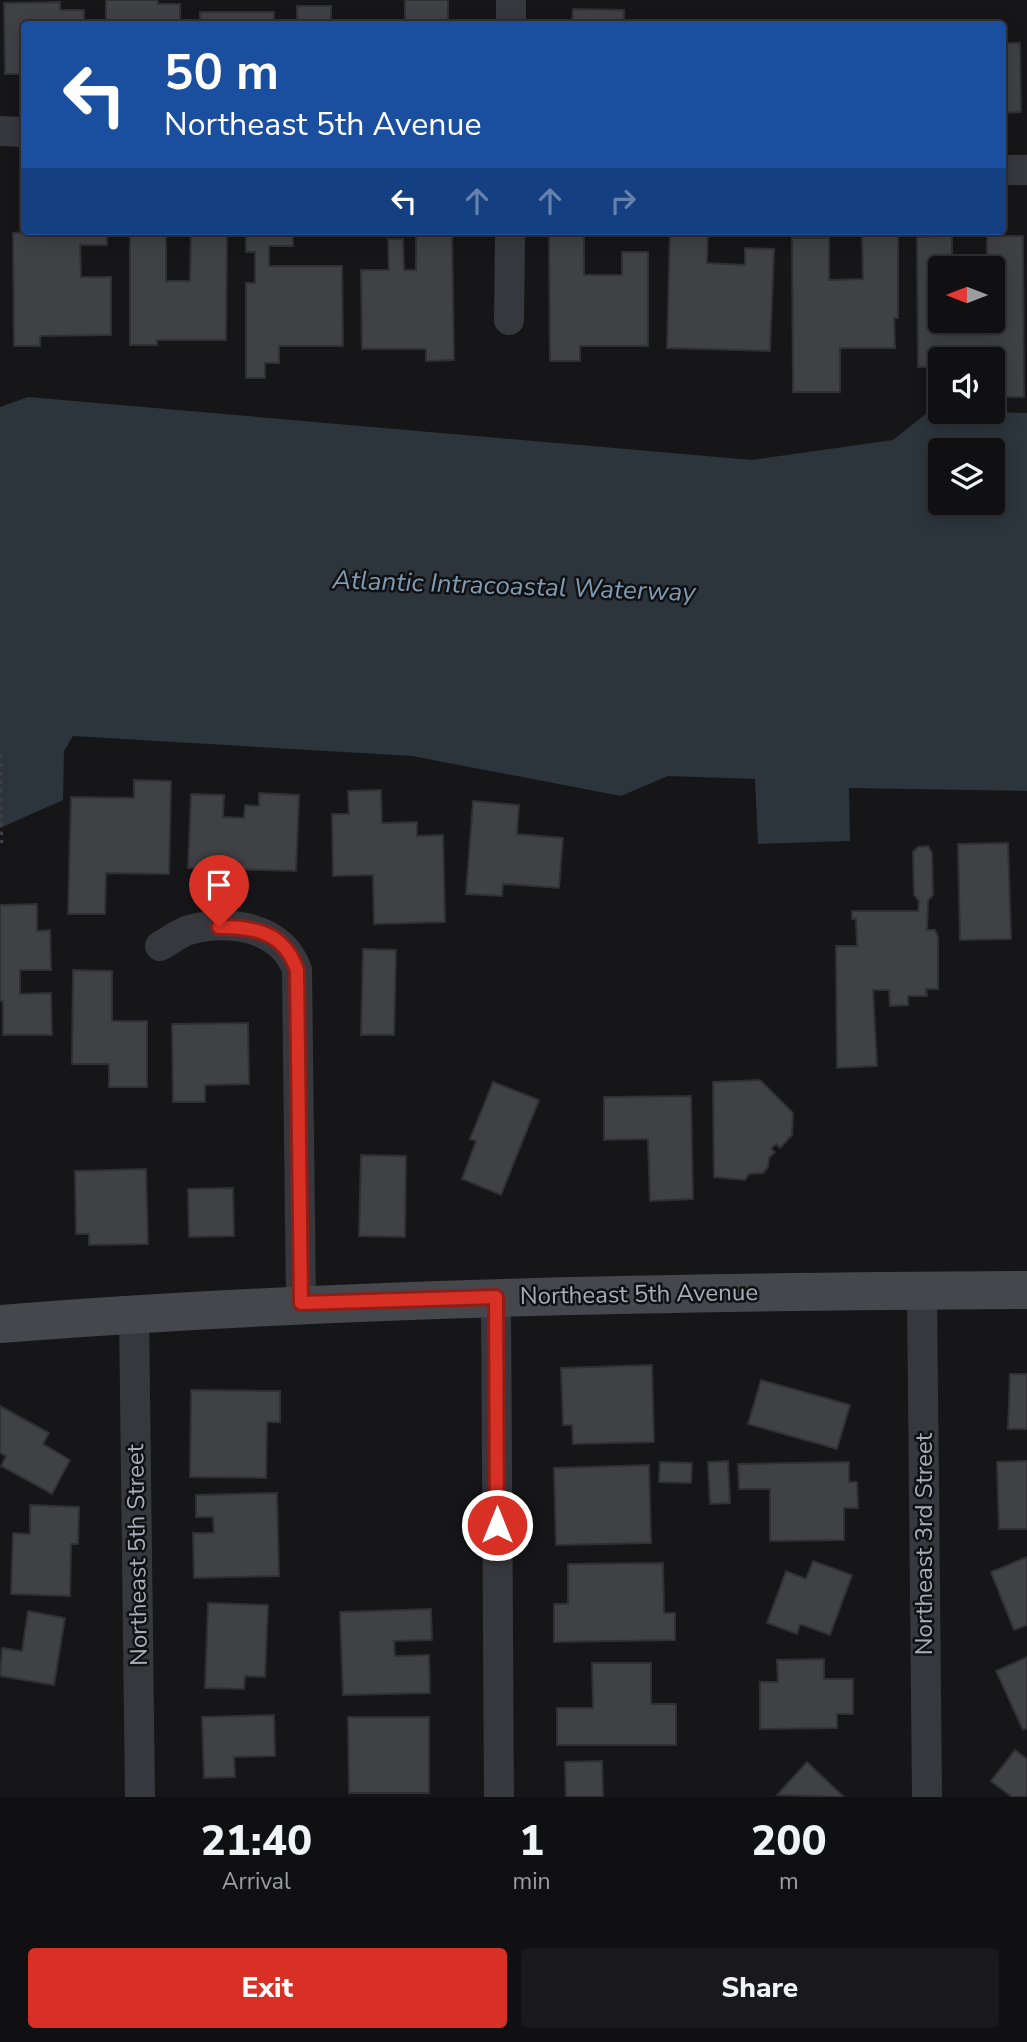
<!DOCTYPE html>
<html lang="en">
<head>
<meta charset="utf-8">
<style>
	:root { --surface:#101012; --page:#19191b; --text:#f1f3f6; --muted:#9c9d9f; --line:#303032; --accent:#d93025 }
	body { margin:0; font-family:"Nunito Sans",sans-serif; background:var(--page); color:var(--text); height:100vh; display:flex; flex-direction:column; font-size:26px; white-space:nowrap }
	* { box-sizing:border-box; margin:0 }
	p { font-size:23px; color:var(--muted) }
	.icon { flex:none; width:38px; height:38px; fill:none; stroke:currentColor; stroke-width:2; stroke-linecap:round; stroke-linejoin:round }
	.map { position:relative; height:1797px; overflow:hidden }
	.sheet { display:flex; flex-direction:column; background:var(--surface); flex:1 }
	.sheet>* { flex:none }
	.banner { position:absolute; left:21px; top:21px; width:985px; height:214px; border-radius:7px; box-shadow:0 4px 18px #0003,0 0 0 2px var(--line); background:#1a4fa0; color:#fff; overflow:hidden }
	.needle { width:46px; rotate:270deg }
	.fabs { position:absolute; left:928px; top:256px; display:grid; gap:14px }
	.fabs a { display:grid; place-items:center; width:77px; height:77px; border-radius:7px; background:var(--surface); box-shadow:0 4px 18px #0003,0 0 0 2px var(--line); font-size:35px }
	.pin { position:absolute; display:grid; place-items:center; width:60px; height:60px; color:#fff; margin:-72px -30px; border-radius:50% 50% 50% 0; rotate:-45deg; box-shadow:0 0 7px #0007 }
	.pin .icon { rotate:45deg }
	.me { position:absolute; width:77px; margin:-38px; rotate:0deg; stroke-linejoin:round; filter:drop-shadow(0 0 5px #0008) }
	.turn { display:flex; align-items:center; gap:24px; height:147px; padding:0 28px; font-size:32px }
	.turn .icon { width:91px; height:91px; stroke-width:2.5 }
	.turn b { display:block; font-size:49px; line-height:60px }
	.lanes { display:flex; align-items:center; height:66px; padding:0 28px; background:#0003; justify-content:center; gap:35px; direction:ltr }
	.lanes .off { opacity:.35 }
	.eta { display:flex; justify-content:space-evenly; align-items:center; height:119px; text-align:center }
	.eta b { font-size:42px; font-weight:800; line-height:49px }
	.primary-button { display:flex; gap:14px; margin-top:auto; padding:14px 28px }
	.primary-button a { flex:1; height:80px; border-radius:7px; background:var(--accent); color:#fff; font-size:28px; font-weight:800; line-height:80px; text-align:center }
	.primary-button a+a { background:var(--page); color:var(--text) }
	.map>svg:first-child { display:block }
	.water { fill:#2c353c; fill-rule:evenodd }
	.building { fill:#404145; stroke:#303034; stroke-width:2 }
	.lines { fill:none; stroke-linecap:round; stroke-linejoin:round }
	.path { stroke:#3d3f44; stroke-width:4.5; stroke-dasharray:3.5 5; stroke-linecap:butt }
	.street { stroke:#37383d; stroke-width:30 }
	.secondary { stroke:#45474d; stroke-width:38 }
	.route-casing { stroke:#8d1f18; stroke-width:18 }
	.route { stroke:#d93025; stroke-width:12 }
	.labels { text-anchor:middle; dominant-baseline:central; stroke-width:5; stroke-linejoin:round; paint-order:stroke }
	.street-label { font-size:24px; fill:#a8adb8; stroke:#111113 }
	.water-label { font-size:26px; font-style:italic; fill:#7f9bb3; stroke:#111113 }
</style>
</head>
<body>
<div class="map">
<svg width="1027" height="1797" viewBox="0 0 1027 1797">
	<rect width="100%" height="100%" fill="#161618"/>
	<path class="water" d="M 28,397 L 752,460 L 893,440 L 931,410 L 1027,413 L 1027,791 L 849,788 L 850,841 L 758,844 L 755,779 L 668,776 L 621,796 L 412,756 L 73,736 L 64,751 L 63,800 L 0,828 L 0,407 ZM 940,450 L 992,450 L 992,502 L 940,502 Z"/>
	<path class="building" d="M 106,0 L 158,0 L 158,4 L 180,4 L 180,24 L 106,24 Z
		M 405,0 L 448,0 L 448,24 L 405,24 Z
		M 60,2 L 60,10 L 84,10 L 84,24 L 24,24 L 24,74 L 5,74 L 4,3 Z
		M 297,6 L 331,6 L 331,24 L 297,24 Z
		M 573,9 L 624,10 L 624,24 L 572,24 Z
		M 200,12 L 274,12 L 274,24 L 200,24 Z
		M 1003,43 L 1020,43 L 1021,112 L 1003,113 Z
		M 41,231 L 107,231 L 107,245 L 80,245 L 81,277 L 111,277 L 111,335 L 40,336 L 40,346 L 14,346 L 13,233 Z
		M 130,231 L 166,231 L 166,281 L 190,281 L 191,231 L 227,231 L 226,340 L 157,340 L 157,345 L 130,345 Z
		M 246,231 L 293,231 L 293,246 L 269,246 L 269,266 L 342,266 L 343,346 L 279,346 L 279,363 L 265,363 L 265,378 L 246,378 L 246,283 L 255,283 L 255,252 L 246,252 Z
		M 416,231 L 452,231 L 454,360 L 426,361 L 426,349 L 362,349 L 361,270 L 389,270 L 388,239 L 403,239 L 404,270 L 416,270 Z
		M 549,231 L 584,231 L 584,275 L 622,275 L 622,252 L 648,252 L 648,346 L 580,346 L 580,361 L 550,361 Z
		M 670,231 L 708,231 L 707,263 L 745,265 L 745,248 L 774,249 L 770,351 L 667,348 Z
		M 862,236 L 898,236 L 898,318 L 894,318 L 895,348 L 840,348 L 840,392 L 793,392 L 792,238 L 829,238 L 829,280 L 863,279 Z
		M 952,236 L 952,268 L 940,268 L 940,320 L 992,320 L 992,268 L 987,268 L 987,236 L 1023,236 L 1024,397 L 995,397 L 992,359 L 940,359 L 940,367 L 918,367 L 917,237 Z
		M 134,780 L 171,781 L 169,874 L 106,873 L 105,914 L 68,914 L 71,797 L 134,798 Z
		M 381,790 L 382,823 L 417,822 L 417,836 L 443,835 L 445,922 L 374,924 L 373,875 L 333,876 L 332,814 L 349,814 L 348,791 Z
		M 259,793 L 299,795 L 296,871 L 188,868 L 191,794 L 224,795 L 223,817 L 244,818 L 245,805 L 259,806 Z
		M 473,801 L 519,805 L 517,834 L 563,838 L 559,888 L 503,884 L 502,896 L 466,894 Z
		M 1008,843 L 1011,939 L 960,940 L 958,844 Z
		M 928,846 L 932,853 L 933,895 L 928,901 L 927,930 L 935,930 L 938,937 L 938,989 L 926,989 L 927,996 L 908,996 L 908,1005 L 890,1006 L 889,990 L 873,990 L 877,1066 L 837,1068 L 836,946 L 857,946 L 856,919 L 852,919 L 852,911 L 918,911 L 919,901 L 914,895 L 913,852 L 918,847 Z
		M 37,904 L 37,931 L 50,930 L 51,970 L 20,970 L 20,994 L 51,993 L 52,1035 L 3,1035 L 3,1001 L 0,1001 L 0,905 Z
		M 363,949 L 396,950 L 394,1035 L 361,1035 Z
		M 73,970 L 112,971 L 112,1021 L 147,1021 L 147,1087 L 109,1087 L 109,1064 L 72,1064 Z
		M 248,1023 L 249,1084 L 205,1085 L 205,1102 L 173,1102 L 172,1024 Z
		M 760,1080 L 793,1113 L 792,1135 L 780,1148 L 776,1144 L 771,1149 L 775,1152 L 769,1158 L 768,1167 L 763,1173 L 749,1174 L 745,1180 L 714,1177 L 713,1082 Z
		M 493,1082 L 539,1100 L 501,1195 L 462,1179 L 476,1141 L 470,1139 Z
		M 691,1096 L 693,1199 L 650,1201 L 648,1139 L 604,1140 L 604,1097 Z
		M 361,1155 L 406,1156 L 405,1237 L 359,1236 Z
		M 146,1169 L 148,1244 L 89,1245 L 89,1234 L 76,1234 L 75,1171 Z
		M 233,1188 L 234,1236 L 189,1237 L 188,1189 Z
		M 652,1365 L 654,1442 L 573,1444 L 572,1425 L 563,1425 L 561,1368 Z
		M 1010,1374 L 1027,1374 L 1027,1429 L 1008,1429 Z
		M 761,1380 L 850,1405 L 837,1449 L 748,1424 Z
		M 191,1390 L 280,1391 L 280,1422 L 267,1422 L 266,1478 L 190,1477 Z
		M 0,1406 L 49,1433 L 43,1444 L 70,1460 L 52,1494 L 1,1466 L 6,1456 L 0,1453 Z
		M 728,1461 L 730,1503 L 710,1504 L 708,1462 Z
		M 1027,1461 L 1027,1529 L 999,1529 L 997,1462 Z
		M 660,1462 L 692,1463 L 691,1483 L 659,1482 Z
		M 849,1462 L 849,1482 L 857,1482 L 858,1508 L 844,1508 L 844,1540 L 770,1541 L 770,1489 L 739,1489 L 738,1464 Z
		M 649,1465 L 651,1543 L 556,1545 L 554,1468 Z
		M 277,1493 L 279,1576 L 194,1578 L 193,1533 L 214,1533 L 213,1517 L 196,1517 L 196,1495 Z
		M 30,1505 L 79,1507 L 78,1544 L 71,1544 L 70,1596 L 11,1594 L 13,1533 L 30,1534 Z
		M 1027,1557 L 1027,1625 L 1014,1630 L 991,1572 Z
		M 813,1561 L 852,1575 L 830,1635 L 800,1624 L 797,1634 L 767,1623 L 786,1571 L 806,1579 Z
		M 663,1563 L 664,1613 L 675,1613 L 675,1640 L 554,1642 L 554,1604 L 568,1604 L 568,1564 Z
		M 208,1603 L 268,1605 L 265,1677 L 245,1676 L 244,1689 L 205,1688 Z
		M 431,1609 L 432,1640 L 394,1641 L 395,1656 L 429,1655 L 430,1693 L 343,1695 L 340,1612 Z
		M 28,1611 L 65,1618 L 54,1685 L 0,1676 L 2,1648 L 22,1651 Z
		M 1027,1657 L 1027,1728 L 1023,1730 L 996,1671 Z
		M 824,1659 L 824,1679 L 853,1679 L 853,1714 L 837,1714 L 837,1728 L 760,1729 L 760,1682 L 778,1682 L 777,1660 Z
		M 592,1663 L 651,1663 L 651,1704 L 676,1704 L 676,1745 L 557,1745 L 557,1708 L 593,1708 Z
		M 274,1715 L 275,1756 L 234,1757 L 235,1777 L 204,1778 L 202,1717 Z
		M 348,1717 L 429,1717 L 429,1793 L 349,1793 Z
		M 1015,1750 L 1027,1759 L 1027,1797 L 1012,1797 L 991,1781 Z
		M 602,1761 L 603,1797 L 566,1797 L 565,1762 Z
		M 807,1762 L 844,1797 L 777,1795 Z"/>
	<g class="lines">
		<path class="path" d="M 0,755 L 1,843"/>
		<path class="street" d="M 511,24 L 511,0
			M 0,131 L 24,132
			M 1003,170 L 1027,170
			M 509,320 L 510,231
			M 160,946 C 169,941 179,933 189,930 C 230,919 282,927 297,970 L 301,1303
			M 922,1290 L 927,1797
			M 496,1297 L 499,1797
			M 134,1314 L 140,1797"/>
		<path class="secondary" d="M 0,1324 C 342,1297 684,1292 1027,1290"/>
	</g>
	<g class="lines">
		<defs>
			<path id="route" d="M 219,927 C 255,927 284,932 297,970 L 301,1303 L 496,1297 L 497,1525"/>
		</defs>
		<use href="#route" class="route-casing"/>
		<use href="#route" class="route"/>
	</g>
	<g class="labels">
		<g class="street-label">
			<text transform="translate(639 1294) rotate(-1)">Northeast 5th Avenue</text>
			<text transform="translate(924 1544) rotate(-90)">Northeast 3rd Street</text>
			<text transform="translate(137 1555) rotate(-91)">Northeast 5th Street</text>
		</g>
		<g class="water-label">
			<text transform="translate(514 586) rotate(2)">Atlantic Intracoastal Waterway</text>
		</g>
	</g>
</svg>
<div class="fabs">
<a><svg class="needle" viewBox="-14 -14 28 28"><path d="M0-13l5 13h-10z" fill="#e53935"/><path d="M0 13l5-13h-10z" fill="#9c9d9f"/></svg></a>
<a><svg class="icon" aria-label="sound" viewBox="0 0 24 24"><path d="M4 9h4l5-4v14l-5-4H4zM17 9q2 3 0 6"/></svg></a>
<a><svg class="icon" aria-label="layers" viewBox="0 0 24 24"><path d="M12 4l9 5-9 5-9-5zM3 14l9 5 9-5"/></svg></a>
</div>
<div class="pin" style="left:219px;top:927px;background:#d93025"><svg class="icon" aria-label="arrive" viewBox="0 0 24 24"><path d="M6 21V4h12l-3 4 3 4H6"/></svg></div>
<svg class="me" style="left:497px;top:1525px" viewBox="-20 -20 40 40"><circle r="17" fill="#d93025" stroke="#fff" stroke-width="3"/><path d="M0-11L8 9 0 5-8 9z" fill="#fff"/></svg>
<div class="banner">
<div class="turn"><svg class="icon" aria-label="left" viewBox="0 0 24 24"><path d="M17 20v-9H6M10 6l-5 5 5 5"/></svg><div><b>50 m</b>Northeast 5th Avenue</div></div>
<div class="lanes"><svg class="icon" aria-label="left" viewBox="0 0 24 24"><path d="M17 20v-9H6M10 6l-5 5 5 5"/></svg><svg class="icon off" aria-label="ahead" viewBox="0 0 24 24"><path d="M12 20V5M6 11l6-6 6 6"/></svg><svg class="icon off" aria-label="ahead" viewBox="0 0 24 24"><path d="M12 20V5M6 11l6-6 6 6"/></svg><svg class="icon off" aria-label="right" viewBox="0 0 24 24"><path d="M7 20v-9h11M14 6l5 5-5 5"/></svg></div>
</div>
</div>
<section class="sheet">
<div class="eta">
<div><b>21:40</b><p>Arrival</p></div>
<div><b>1</b><p>min</p></div>
<div><b>200</b><p>m</p></div>
</div>
<div class="primary-button"><a>Exit</a><a>Share</a></div>
</section>
</body>
</html>
